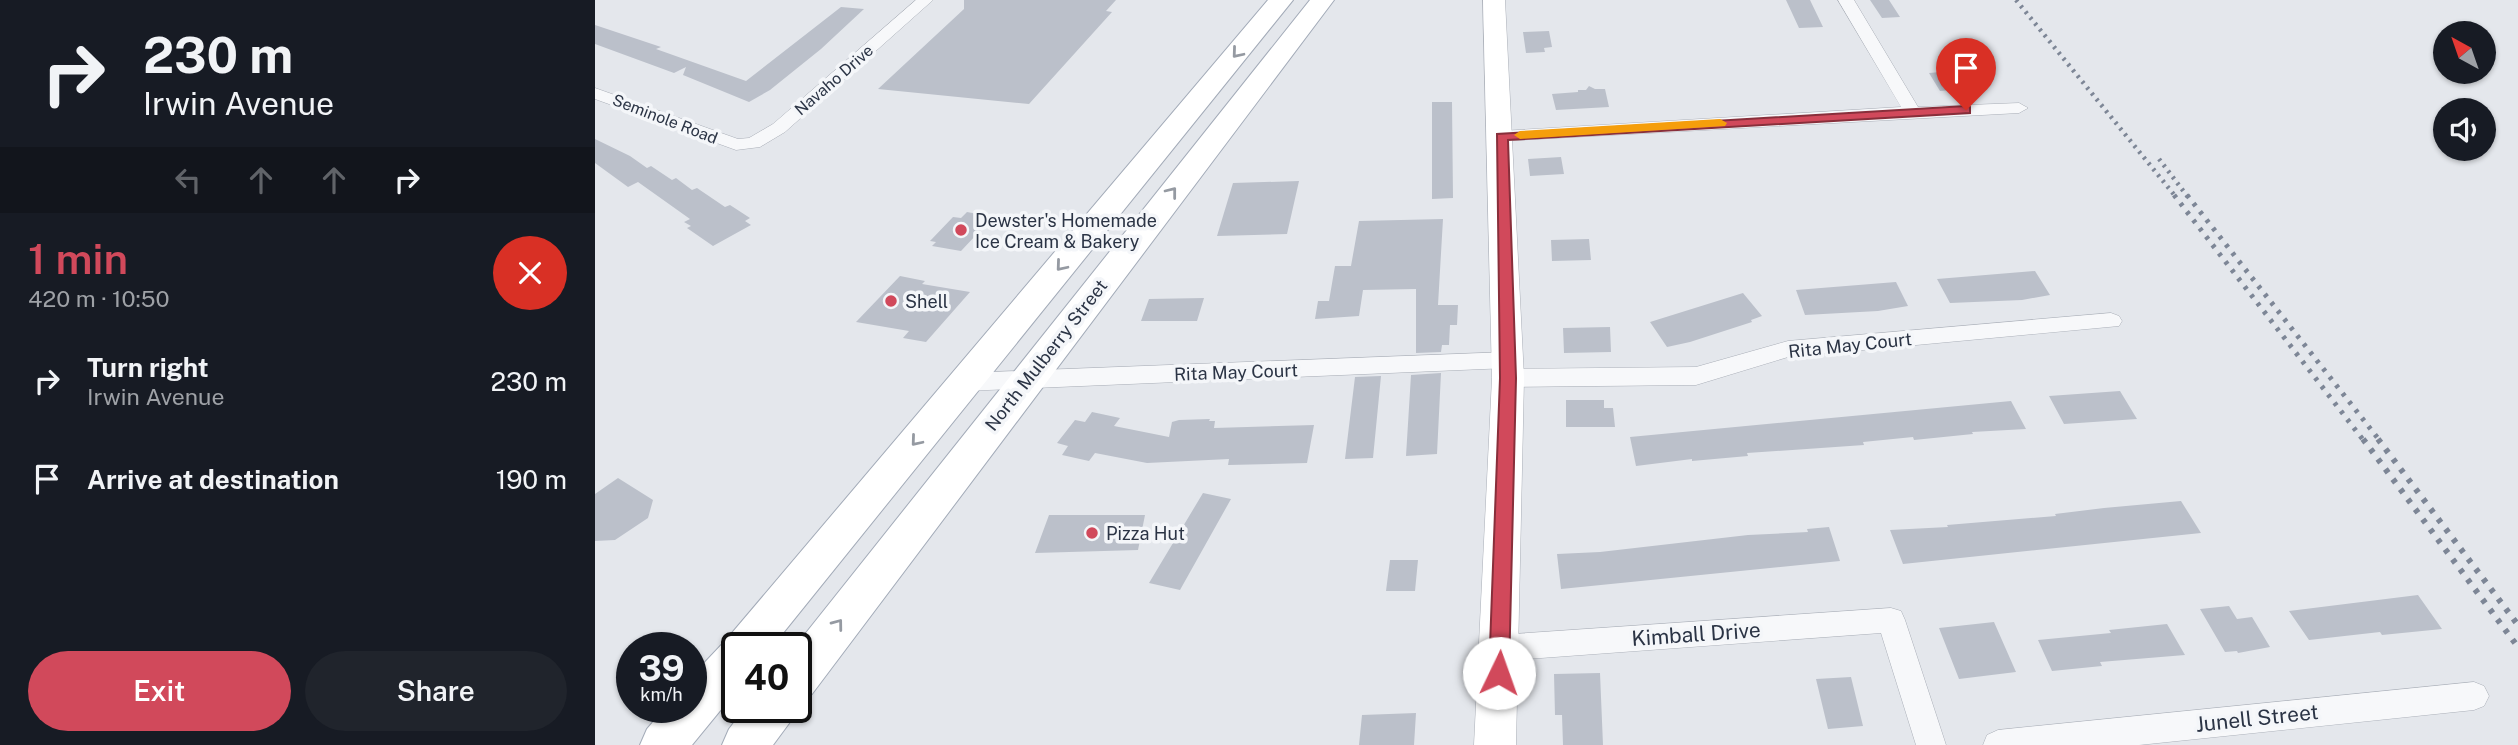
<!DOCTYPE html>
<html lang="en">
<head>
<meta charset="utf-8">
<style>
	:root { --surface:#171b24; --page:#20242c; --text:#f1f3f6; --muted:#9ea1a6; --accent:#d1495b }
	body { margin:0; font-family:"Public Sans",sans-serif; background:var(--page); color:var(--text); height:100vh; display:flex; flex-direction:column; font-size:26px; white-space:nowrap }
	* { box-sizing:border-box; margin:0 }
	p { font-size:23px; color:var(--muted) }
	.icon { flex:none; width:38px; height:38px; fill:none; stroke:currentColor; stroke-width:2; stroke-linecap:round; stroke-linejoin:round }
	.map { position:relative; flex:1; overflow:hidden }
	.drawer { display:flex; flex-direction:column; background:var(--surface); width:595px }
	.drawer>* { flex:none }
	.guide { background:#171b24; color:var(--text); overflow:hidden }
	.needle { width:46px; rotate:320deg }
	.fabs { position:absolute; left:1838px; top:21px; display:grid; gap:14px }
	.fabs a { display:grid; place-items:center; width:63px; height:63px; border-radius:50%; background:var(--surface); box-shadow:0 2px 5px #0004; font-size:35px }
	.speed { position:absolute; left:21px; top:632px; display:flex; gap:14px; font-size:35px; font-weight:700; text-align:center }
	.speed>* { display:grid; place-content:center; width:91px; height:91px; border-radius:50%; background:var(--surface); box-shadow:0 2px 5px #0004; line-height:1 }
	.speed small { font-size:18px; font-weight:400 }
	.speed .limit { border:4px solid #111; border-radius:10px; background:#fff; color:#111 }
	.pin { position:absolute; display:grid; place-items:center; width:60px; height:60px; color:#fff; margin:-72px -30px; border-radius:50% 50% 50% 0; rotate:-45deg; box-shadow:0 0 7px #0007 }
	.pin .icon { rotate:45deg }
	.me { position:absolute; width:77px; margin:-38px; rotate:3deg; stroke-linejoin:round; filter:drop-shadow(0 0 5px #0008) }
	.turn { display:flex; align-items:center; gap:24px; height:147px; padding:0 28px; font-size:32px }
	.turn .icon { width:91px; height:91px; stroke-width:2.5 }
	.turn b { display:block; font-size:49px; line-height:60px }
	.lanes { display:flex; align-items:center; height:66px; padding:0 28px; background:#0003; justify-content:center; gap:35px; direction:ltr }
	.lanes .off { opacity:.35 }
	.round { display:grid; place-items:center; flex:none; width:74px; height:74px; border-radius:37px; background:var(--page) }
	.head { display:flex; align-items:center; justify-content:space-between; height:119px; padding:0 28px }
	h1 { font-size:42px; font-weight:600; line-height:52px; color:var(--accent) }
	.cta { display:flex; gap:14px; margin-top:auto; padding:14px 28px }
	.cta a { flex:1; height:80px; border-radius:42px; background:var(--accent); color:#fff; font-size:28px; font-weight:600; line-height:80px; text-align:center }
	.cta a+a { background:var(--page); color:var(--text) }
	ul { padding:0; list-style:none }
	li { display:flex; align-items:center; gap:21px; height:98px; padding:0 28px }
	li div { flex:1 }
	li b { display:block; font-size:26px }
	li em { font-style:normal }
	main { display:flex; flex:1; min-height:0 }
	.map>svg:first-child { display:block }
	.building { fill:#bbc0ca }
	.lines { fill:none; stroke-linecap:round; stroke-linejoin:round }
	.street-casing { stroke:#a9aeb7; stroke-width:1 }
	.secondary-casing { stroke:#a9aeb7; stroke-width:1 }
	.primary-casing { stroke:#a3abb8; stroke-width:2 }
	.street { fill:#f7f8fa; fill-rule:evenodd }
	.secondary { fill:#fff; fill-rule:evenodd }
	.primary { fill:#fff; fill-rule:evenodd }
	.rail-far2 { stroke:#7d8696; stroke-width:4.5; stroke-dasharray:2.5 5; stroke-linecap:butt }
	.rail-far1 { stroke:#7d8696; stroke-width:5; stroke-dasharray:3.5 7; stroke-linecap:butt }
	.rail { stroke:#7d8696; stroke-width:6; stroke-dasharray:4.5 8; stroke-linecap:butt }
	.oneway { stroke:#959aa2 }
	.route { fill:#d1495b; stroke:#882f3b; stroke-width:2 }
	.slow { fill:#f59e0b }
	.poi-dot { fill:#d1495b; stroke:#f4f6f9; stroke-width:2.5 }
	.labels { text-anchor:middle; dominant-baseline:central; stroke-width:7; stroke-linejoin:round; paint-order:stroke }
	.far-street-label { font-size:16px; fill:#2b3445; stroke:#f4f6f9 }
	.poi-label { font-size:18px; fill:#2b3445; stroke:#f4f6f9; text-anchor:start }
	.street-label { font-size:18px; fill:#2b3445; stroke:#f4f6f9 }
	.near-street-label { font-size:21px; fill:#2b3445; stroke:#f4f6f9 }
</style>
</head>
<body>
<main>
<section class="drawer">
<div class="guide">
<div class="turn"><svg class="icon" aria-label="right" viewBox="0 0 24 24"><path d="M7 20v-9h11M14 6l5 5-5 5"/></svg><div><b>230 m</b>Irwin Avenue</div></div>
<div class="lanes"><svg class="icon off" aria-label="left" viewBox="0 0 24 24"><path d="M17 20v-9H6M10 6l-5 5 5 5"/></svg><svg class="icon off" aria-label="ahead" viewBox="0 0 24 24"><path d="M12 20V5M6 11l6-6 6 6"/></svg><svg class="icon off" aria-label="ahead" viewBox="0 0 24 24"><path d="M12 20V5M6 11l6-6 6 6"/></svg><svg class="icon" aria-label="right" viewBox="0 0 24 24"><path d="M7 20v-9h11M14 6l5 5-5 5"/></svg></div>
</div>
<div class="head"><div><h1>1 min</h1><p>420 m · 10:50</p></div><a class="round" style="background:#d93025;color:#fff"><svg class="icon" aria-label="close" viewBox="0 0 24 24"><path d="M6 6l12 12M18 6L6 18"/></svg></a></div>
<ul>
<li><svg class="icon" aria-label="right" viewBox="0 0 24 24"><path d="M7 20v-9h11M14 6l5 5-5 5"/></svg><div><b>Turn right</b><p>Irwin Avenue</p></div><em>230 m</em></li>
<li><svg class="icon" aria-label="arrive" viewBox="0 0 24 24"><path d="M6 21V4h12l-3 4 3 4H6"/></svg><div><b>Arrive at destination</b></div><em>190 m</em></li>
</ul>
<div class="cta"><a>Exit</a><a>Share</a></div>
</section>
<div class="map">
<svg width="1923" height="745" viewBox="0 0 1923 745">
	<rect width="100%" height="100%" fill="#e4e7ec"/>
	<path class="building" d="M 369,0 L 521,0 L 511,11 L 517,12 L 434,104 L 283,89 L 369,9 Z
		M 1191,0 L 1215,0 L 1228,27 L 1204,28 Z
		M 1275,0 L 1294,0 L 1305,17 L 1287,18 Z
		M 246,7 L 269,9 L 226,49 L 175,90 L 154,102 L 88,75 L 91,67 L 79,73 L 0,44 L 0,25 L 66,47 L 61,49 L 151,81 Z
		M 954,31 L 957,47 L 949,48 L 950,52 L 931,53 L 928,32 Z
		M 1356,71 L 1368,89 L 1345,91 L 1334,73 Z
		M 994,86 L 1000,89 L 1010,89 L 1014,107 L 961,110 L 957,94 L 983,92 L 983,90 L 991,90 Z
		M 837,102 L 857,102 L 858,198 L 837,199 Z
		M 0,139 L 35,156 L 52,168 L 56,166 L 77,180 L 81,178 L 97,190 L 102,188 L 130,207 L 135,205 L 155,218 L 150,221 L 156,225 L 118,246 L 92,228 L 96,226 L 89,222 L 95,219 L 43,182 L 33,187 L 0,163 Z
		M 966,157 L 969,174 L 935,176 L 933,159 Z
		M 704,181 L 692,234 L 622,236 L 638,183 Z
		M 372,212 L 398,217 L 366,251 L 337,246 L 341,242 L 335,241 L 358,217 L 366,218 Z
		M 848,219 L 843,305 L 863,305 L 862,325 L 855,325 L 854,345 L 847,345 L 846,352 L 821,353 L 821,289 L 768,290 L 764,316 L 720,319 L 723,301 L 734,301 L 740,266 L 756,266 L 764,221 Z
		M 994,239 L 996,260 L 957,261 L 956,240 Z
		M 1440,271 L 1455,295 L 1427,300 L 1355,303 L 1342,279 Z
		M 305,276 L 330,281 L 327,284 L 375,292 L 331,342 L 308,338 L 314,331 L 261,322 Z
		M 1301,282 L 1313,306 L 1283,311 L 1210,315 L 1201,290 Z
		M 1148,293 L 1167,316 L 1156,320 L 1157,322 L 1095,342 L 1072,347 L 1055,322 Z
		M 609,298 L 602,321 L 546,321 L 554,299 Z
		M 1015,327 L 1016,352 L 969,353 L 968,328 Z
		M 846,373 L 842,454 L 811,456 L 816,375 Z
		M 786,376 L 778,458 L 750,459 L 760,377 Z
		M 1525,391 L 1542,419 L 1469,424 L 1454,396 Z
		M 971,400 L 1009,400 L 1009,408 L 1018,408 L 1020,427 L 971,427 Z
		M 1416,401 L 1431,429 L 1377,432 L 1378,434 L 1319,440 L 1318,437 L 1268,442 L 1269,445 L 1152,453 L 1153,456 L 1097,461 L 1097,459 L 1041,466 L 1035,437 Z
		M 497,412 L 525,418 L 519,426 L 574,437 L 577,422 L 584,420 L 615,419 L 614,421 L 620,421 L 619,428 L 719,425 L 712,463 L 633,465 L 634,459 L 552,463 L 500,453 L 494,461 L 467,455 L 473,446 L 462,443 L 480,420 L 490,422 Z
		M 23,478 L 58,500 L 53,518 L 20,540 L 0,541 L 0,494 Z
		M 608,493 L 636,499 L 585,590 L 554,583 Z
		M 1586,501 L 1606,533 L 1308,564 L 1295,530 L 1353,527 L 1352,525 L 1461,516 L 1460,514 L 1509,508 Z
		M 454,515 L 550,515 L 543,550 L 440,553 Z
		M 1234,527 L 1245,561 L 966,589 L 962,554 L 1005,552 L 1153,535 L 1213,532 L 1212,529 Z
		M 795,560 L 823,560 L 820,591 L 791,591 Z
		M 1823,595 L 1847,629 L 1787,635 L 1785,632 L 1714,640 L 1694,611 Z
		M 1634,606 L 1642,619 L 1657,617 L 1675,647 L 1643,653 L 1642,651 L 1630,652 L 1605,609 Z
		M 1399,622 L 1421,672 L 1364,679 L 1344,628 Z
		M 1572,624 L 1590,655 L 1505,662 L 1507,666 L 1457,671 L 1443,640 L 1516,633 L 1514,630 Z
		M 1005,673 L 1008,745 L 968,745 L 967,715 L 960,715 L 959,674 Z
		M 1256,677 L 1268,726 L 1233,729 L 1221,679 Z
		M 821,713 L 819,745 L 764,745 L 767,715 Z"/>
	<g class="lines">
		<defs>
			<path id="street" d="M 321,0 L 338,0 L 190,132 L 165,147 L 141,150 L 0,99 L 0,88 L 143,139 L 154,138 L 178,124 Z
				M 1243,0 L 1259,0 L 1323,107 L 1424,103 L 1433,108 L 1424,113 L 906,141 L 897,136 L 906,131 L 1306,107 Z
				M 1516,313 L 1524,316 L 1527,321 L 1524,326 L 1193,357 L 1101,385 L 913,387 L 905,384 L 902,378 L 905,372 L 913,369 L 1101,367 L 1193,341 Z
				M 913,352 L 921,354 L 924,360 L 921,366 L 913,368 L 369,391 L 361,388 L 358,382 L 361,376 L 369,373 Z
				M 1296,608 L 1306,611 L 1310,620 L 1351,745 L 1321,745 L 1286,633 L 905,661 L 895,657 L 891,648 L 895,639 L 905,635 Z
				M 1879,682 L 1889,686 L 1894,696 L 1889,706 L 1879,710 L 1544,745 L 1388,745 L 1392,735 L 1403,730 Z"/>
			<path id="secondary" d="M 888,0 L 910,0 L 929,378 L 921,745 L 879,745 L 897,378 Z"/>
			<path id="primary" d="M 673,0 L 698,0 L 176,648 L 142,648 L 142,690 L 97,745 L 45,745 L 52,729 L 71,707 L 96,707 L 96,677 L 131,640 Z
				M 715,0 L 739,0 L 217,694 L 201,700 L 201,648 L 199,648 Z
				M 151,707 L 201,706 L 202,707 L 195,722 L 178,745 L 127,745 L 134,729 Z"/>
		</defs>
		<use href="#street" class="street-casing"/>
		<use href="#secondary" class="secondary-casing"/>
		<use href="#primary" class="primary-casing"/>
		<use href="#street" class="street"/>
		<use href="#secondary" class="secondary"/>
		<use href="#primary" class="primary"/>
		<path class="rail-far2" d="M 1421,0 L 1581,197
			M 1564,159 L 1593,197"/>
		<path class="rail-far1" d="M 1579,195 L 1769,441
			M 1592,195 L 1785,441"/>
		<path class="rail" d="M 1768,439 L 1923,647
			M 1783,439 L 1923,625"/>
	</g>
	<defs><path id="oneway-chevron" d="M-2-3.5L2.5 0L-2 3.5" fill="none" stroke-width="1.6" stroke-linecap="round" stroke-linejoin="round" transform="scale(1.75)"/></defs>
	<g class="oneway">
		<use href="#oneway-chevron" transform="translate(642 53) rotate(130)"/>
		<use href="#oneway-chevron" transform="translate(577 192) rotate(-52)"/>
		<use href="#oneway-chevron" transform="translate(466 266) rotate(130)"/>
		<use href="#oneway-chevron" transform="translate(321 441) rotate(130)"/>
		<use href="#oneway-chevron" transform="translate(243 624) rotate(-53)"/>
	</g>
	<path class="route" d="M 1371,106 L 1375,107 L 1375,113 L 913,140 L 921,378 L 914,673 L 911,679 L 904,682 L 896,679 L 894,673 L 905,378 L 902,134 Z"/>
	<path class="slow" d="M 1125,119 L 1132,123 L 1130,126 L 925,139 L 919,135 L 925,131 Z"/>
	<g class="poi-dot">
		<circle cx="366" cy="230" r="7"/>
		<circle cx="296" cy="301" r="7"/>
		<circle cx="497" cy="533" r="7"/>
	</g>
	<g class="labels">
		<g class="far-street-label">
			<text transform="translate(239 80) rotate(-41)">Navaho Drive</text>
			<text transform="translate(70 119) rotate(21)">Seminole Road</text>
		</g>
		<g class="poi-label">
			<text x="380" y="220">Dewster's Homemade<tspan x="380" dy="21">Ice Cream &amp; Bakery</tspan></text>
			<text x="310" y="301">Shell</text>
			<text x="511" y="533">Pizza Hut</text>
		</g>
		<g class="street-label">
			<text transform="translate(1255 345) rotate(-6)">Rita May Court</text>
			<text transform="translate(451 355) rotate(-52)">North Mulberry Street</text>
			<text transform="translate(641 372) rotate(-2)">Rita May Court</text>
		</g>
		<g class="near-street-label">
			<text transform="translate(1101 634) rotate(-4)">Kimball Drive</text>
			<text transform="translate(1662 718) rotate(-6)">Junell Street</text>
		</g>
	</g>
</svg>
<div class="fabs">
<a><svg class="needle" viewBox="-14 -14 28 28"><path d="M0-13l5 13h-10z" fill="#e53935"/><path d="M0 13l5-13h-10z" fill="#9ea1a6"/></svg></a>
<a><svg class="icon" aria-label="sound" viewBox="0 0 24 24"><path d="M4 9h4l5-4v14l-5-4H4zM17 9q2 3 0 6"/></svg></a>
</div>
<div class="speed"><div>39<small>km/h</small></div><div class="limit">40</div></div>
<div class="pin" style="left:1371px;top:110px;background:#d93025"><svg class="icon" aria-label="arrive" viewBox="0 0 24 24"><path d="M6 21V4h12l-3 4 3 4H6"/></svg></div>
<svg class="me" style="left:904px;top:673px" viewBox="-20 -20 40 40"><circle r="19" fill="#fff"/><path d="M0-13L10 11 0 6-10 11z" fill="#d1495b"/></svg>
</div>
</main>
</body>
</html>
